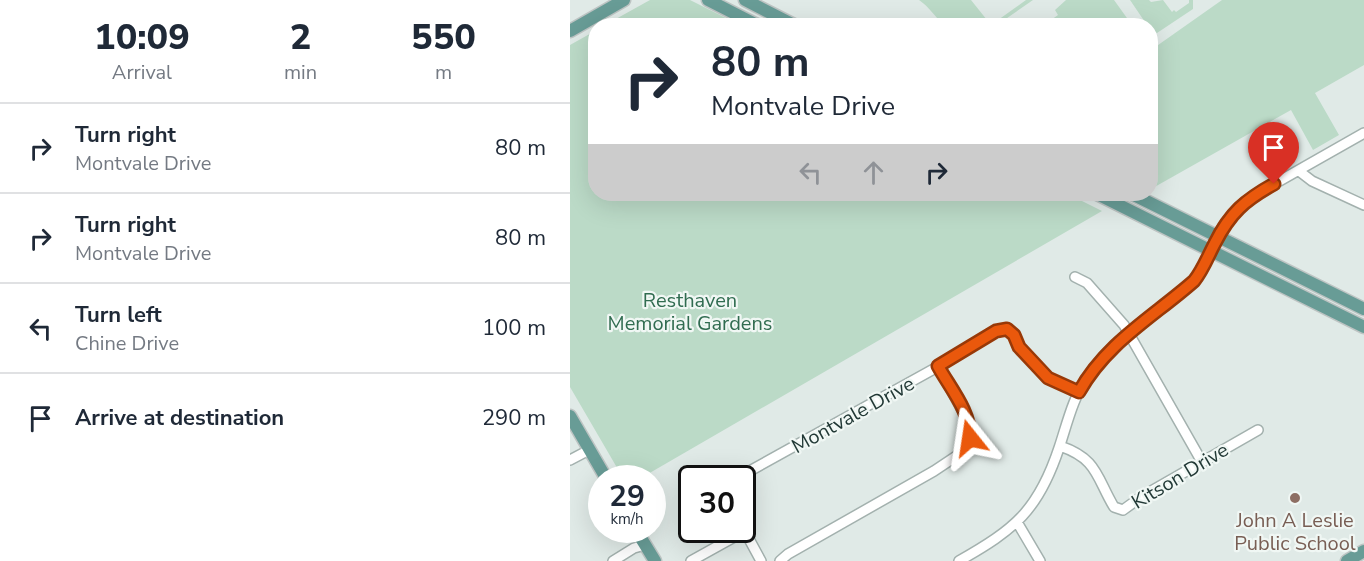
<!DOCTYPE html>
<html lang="en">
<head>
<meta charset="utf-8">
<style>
	:root { --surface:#fff; --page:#f2f2f3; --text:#1f2937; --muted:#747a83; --line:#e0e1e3 }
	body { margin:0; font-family:"Nunito Sans",sans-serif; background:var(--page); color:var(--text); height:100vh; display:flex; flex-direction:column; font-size:22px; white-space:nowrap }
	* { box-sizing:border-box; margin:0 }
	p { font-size:20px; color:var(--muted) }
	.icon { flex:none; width:33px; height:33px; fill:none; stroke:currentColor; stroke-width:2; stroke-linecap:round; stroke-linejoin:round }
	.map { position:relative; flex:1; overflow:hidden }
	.drawer { display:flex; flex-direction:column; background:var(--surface); width:570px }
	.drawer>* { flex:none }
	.guide { position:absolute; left:18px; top:18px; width:570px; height:183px; border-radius:24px; box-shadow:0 6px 24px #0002; background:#fff; color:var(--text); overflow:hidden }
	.speed { position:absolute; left:18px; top:465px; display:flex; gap:12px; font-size:30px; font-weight:700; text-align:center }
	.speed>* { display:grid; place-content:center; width:78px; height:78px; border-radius:50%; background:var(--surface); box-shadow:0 6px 24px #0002; line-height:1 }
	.speed small { font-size:15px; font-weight:400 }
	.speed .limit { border:3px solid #111; border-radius:9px; background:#fff; color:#111 }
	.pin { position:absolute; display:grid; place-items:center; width:51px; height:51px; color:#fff; margin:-62px -26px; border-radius:50% 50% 50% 0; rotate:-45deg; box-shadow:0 0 6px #0007 }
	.pin .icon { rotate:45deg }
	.me { position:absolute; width:66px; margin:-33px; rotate:345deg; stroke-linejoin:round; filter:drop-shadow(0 0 4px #0008) }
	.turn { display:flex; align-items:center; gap:21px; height:126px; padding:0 24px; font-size:27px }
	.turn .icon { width:78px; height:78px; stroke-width:2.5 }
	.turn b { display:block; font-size:42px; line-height:51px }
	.lanes { display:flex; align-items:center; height:57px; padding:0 24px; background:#0003; justify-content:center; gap:30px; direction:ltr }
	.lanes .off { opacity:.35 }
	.eta { display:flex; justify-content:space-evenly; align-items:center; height:102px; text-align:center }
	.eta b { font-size:36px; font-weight:800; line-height:42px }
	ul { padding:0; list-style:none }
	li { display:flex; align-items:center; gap:18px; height:90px; padding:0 24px; border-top:2px solid var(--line) }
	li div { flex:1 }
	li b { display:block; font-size:22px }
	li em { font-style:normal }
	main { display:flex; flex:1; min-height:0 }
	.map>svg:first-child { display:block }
	.green { fill:#bbdac7 }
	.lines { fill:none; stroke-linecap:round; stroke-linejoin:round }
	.minor-casing { stroke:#a3b1ae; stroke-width:12 }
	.major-casing { stroke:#bdc4c3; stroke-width:15 }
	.minor { stroke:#fff; stroke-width:9 }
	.major { stroke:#689c96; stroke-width:12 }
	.route-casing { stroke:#983908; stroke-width:15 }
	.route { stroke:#ea580c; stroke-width:10 }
	.education-dot { fill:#8d6e63; stroke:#f0f7f4; stroke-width:2 }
	.labels { text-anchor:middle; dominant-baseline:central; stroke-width:4.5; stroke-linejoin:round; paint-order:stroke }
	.park-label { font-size:20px; fill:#306c50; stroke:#f0f7f4 }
	.street-label { font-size:20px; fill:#223936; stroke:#f0f7f4 }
	.education-label { font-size:20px; fill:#785e54; stroke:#f0f7f4 }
</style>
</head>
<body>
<main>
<section class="drawer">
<div class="eta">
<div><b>10:09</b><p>Arrival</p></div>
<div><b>2</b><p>min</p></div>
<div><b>550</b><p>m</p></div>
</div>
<ul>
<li><svg class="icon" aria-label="right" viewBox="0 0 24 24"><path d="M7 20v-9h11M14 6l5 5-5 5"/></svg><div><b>Turn right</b><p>Montvale Drive</p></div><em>80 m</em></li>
<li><svg class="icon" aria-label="right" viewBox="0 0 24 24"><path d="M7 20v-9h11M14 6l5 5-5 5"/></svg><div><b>Turn right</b><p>Montvale Drive</p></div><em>80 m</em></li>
<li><svg class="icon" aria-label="left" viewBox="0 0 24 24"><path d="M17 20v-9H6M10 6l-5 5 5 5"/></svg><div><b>Turn left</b><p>Chine Drive</p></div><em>100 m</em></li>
<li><svg class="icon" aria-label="arrive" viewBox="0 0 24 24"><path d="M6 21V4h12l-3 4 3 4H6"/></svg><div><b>Arrive at destination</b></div><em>290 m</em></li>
</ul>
</section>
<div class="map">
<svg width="794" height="561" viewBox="0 0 794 561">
	<rect width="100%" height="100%" fill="#e0eae7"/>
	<path class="green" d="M 80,0 L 120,0 L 170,25 L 35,25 Z
		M 349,0 L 401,0 L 421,25 L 456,0 L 463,0 L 427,25 L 374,26 C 365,16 359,7 349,0 Z
		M 496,0 L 544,0 L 562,25 L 474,25 L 488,15 L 485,10 Z
		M 560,0 L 579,0 L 581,2 L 593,0 L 602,12 L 604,10 L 606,12 L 619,3 L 619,0 L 623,0 L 623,9 L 587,33 L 581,31 L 580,26 L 577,25 Z
		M 652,0 L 794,0 L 794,65 L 745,93 L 769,135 L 743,150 L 721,110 L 581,189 L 581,50 Z
		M 25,31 L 26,194 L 498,194 L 532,211 L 71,478 L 53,478 L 0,387 L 0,45 Z"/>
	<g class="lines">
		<defs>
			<path id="minor" d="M 729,171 L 742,181 L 794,205
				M 505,277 L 517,283 L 554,325 L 632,462
				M 490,446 C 528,459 526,477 544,507 L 553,510 L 571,497 L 688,430
				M 0,460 L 19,450
				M 167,478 L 371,365 L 426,331 L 434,329 L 441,332 L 449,347 L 478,378 L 509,391
				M 447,522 L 470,561
				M 172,526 L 191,561
				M 43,561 L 64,548 L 75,545
				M 121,561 L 175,531
				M 210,561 L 218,554 L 364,471 L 391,453 L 400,438 L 399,423 L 368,366
				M 389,561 C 445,529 468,511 489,448 C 497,424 503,397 518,376 C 544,337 589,312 624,281 L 631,271 L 653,226 L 671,205 L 683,196 L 794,133"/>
			<path id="major" d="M 138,0 L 189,26
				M 175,0 L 226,26
				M 0,31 L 54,0
				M 527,194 L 794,327
				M 562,194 L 794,309
				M 0,416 L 36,478
				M 66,530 L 85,561
				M 777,561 L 794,551"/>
		</defs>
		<use href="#minor" class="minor-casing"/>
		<use href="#major" class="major-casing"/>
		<use href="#minor" class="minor"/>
		<use href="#major" class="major"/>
	</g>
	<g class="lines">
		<defs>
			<path id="route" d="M 400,438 C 401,412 380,388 368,366 L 426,331 L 437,329 L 444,335 L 449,347 L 478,378 L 509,392 C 536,343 583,317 624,281 C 633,270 638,256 645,243 C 660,213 675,200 704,184"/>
		</defs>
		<use href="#route" class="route-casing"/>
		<use href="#route" class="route"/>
	</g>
	<circle class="education-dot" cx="725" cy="498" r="6"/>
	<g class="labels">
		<g class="park-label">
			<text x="120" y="300">Resthaven<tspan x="120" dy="23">Memorial Gardens</tspan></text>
		</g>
		<g class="street-label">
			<text transform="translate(283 415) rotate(-29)">Montvale Drive</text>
			<text transform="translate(610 476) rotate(-31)">Kitson Drive</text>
		</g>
		<g class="education-label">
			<text x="725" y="520">John A Leslie<tspan x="725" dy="23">Public School</tspan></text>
		</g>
	</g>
</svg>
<div class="speed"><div>29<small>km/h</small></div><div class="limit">30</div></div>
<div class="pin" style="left:704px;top:184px;background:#d93025"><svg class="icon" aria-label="arrive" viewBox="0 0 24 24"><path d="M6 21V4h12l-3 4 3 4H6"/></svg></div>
<svg class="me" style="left:400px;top:438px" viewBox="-20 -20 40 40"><path d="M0-17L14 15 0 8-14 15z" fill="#ea580c" stroke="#fff" stroke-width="4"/></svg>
<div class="guide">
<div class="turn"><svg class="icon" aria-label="right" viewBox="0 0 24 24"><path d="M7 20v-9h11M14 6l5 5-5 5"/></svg><div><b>80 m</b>Montvale Drive</div></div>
<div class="lanes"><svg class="icon off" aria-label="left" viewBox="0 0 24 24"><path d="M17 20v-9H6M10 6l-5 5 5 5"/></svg><svg class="icon off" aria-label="ahead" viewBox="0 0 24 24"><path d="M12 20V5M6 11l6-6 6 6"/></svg><svg class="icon" aria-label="right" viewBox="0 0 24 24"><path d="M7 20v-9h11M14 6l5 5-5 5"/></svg></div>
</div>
</div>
</main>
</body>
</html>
